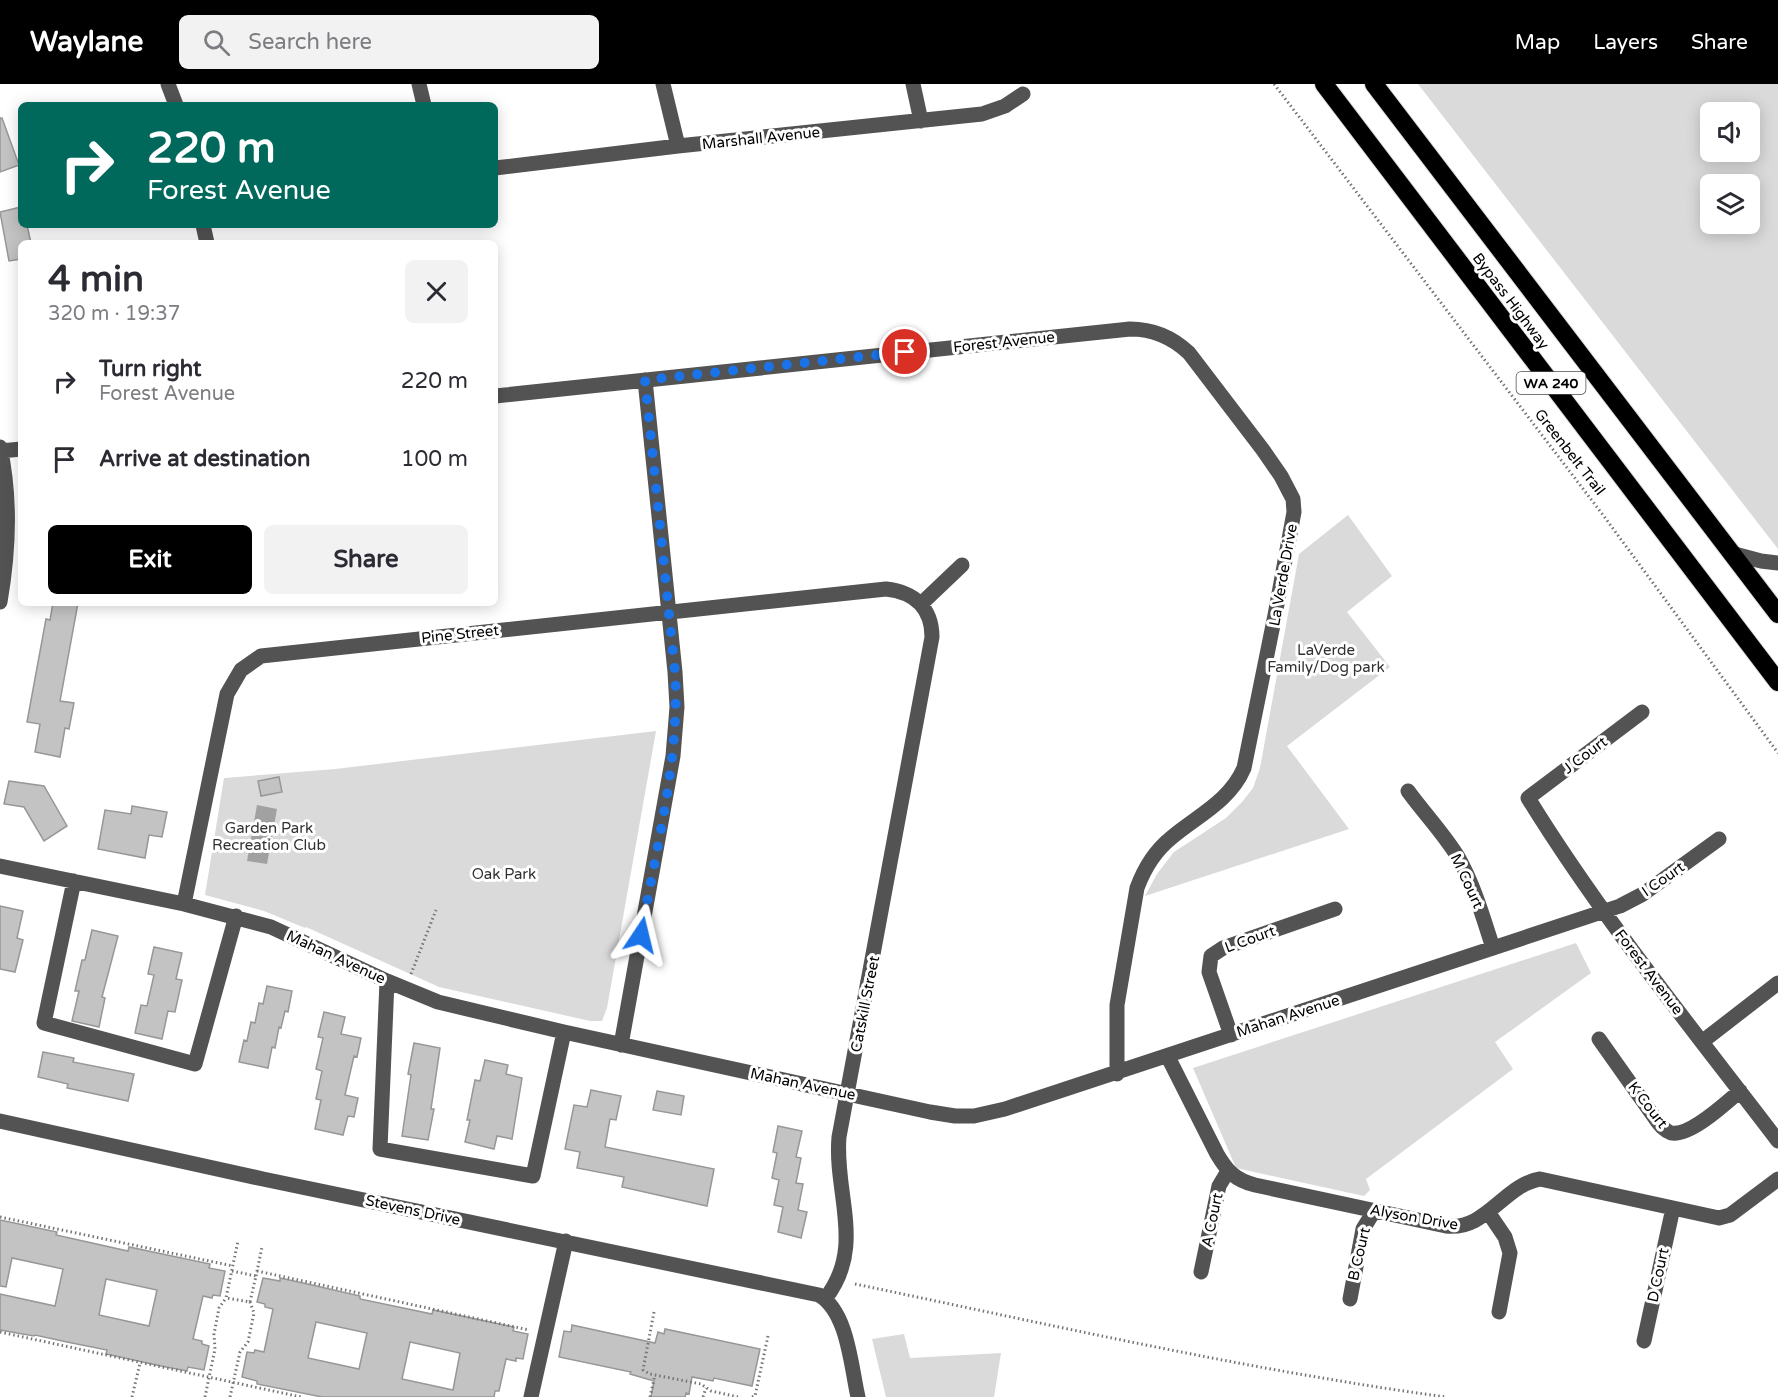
<!DOCTYPE html>
<html lang="en">
<head>
<meta charset="utf-8">
<style>
	:root { --surface:#fff; --page:#f2f2f3; --text:#2b2b33; --muted:#7c7c81; --accent:#000 }
	body { margin:0; font-family:"Varela Round",sans-serif; background:var(--page); color:var(--text); height:100vh; display:flex; flex-direction:column; font-size:22px; white-space:nowrap }
	* { box-sizing:border-box; margin:0 }
	p { font-size:20px; color:var(--muted) }
	.icon { flex:none; width:33px; height:33px; fill:none; stroke:currentColor; stroke-width:2; stroke-linecap:round; stroke-linejoin:round }
	.map { position:relative; flex:1; overflow:hidden }
	.details { position:absolute; left:18px; top:156px; width:480px; height:366px; display:flex; flex-direction:column; background:var(--surface); border-radius:9px; box-shadow:0 3px 15px #0003 }
	.details>* { flex:none }
	.guide { position:absolute; left:18px; top:18px; width:480px; height:126px; border-radius:9px; box-shadow:0 3px 15px #0003; background:#00695c; color:#fff; overflow:hidden }
	.fabs { position:absolute; left:1700px; top:18px; display:grid; gap:12px }
	.fabs a { display:grid; place-items:center; width:60px; height:60px; border-radius:9px; background:var(--surface); box-shadow:0 3px 15px #0003; font-size:30px }
	.pin { position:absolute; display:grid; place-items:center; width:51px; height:51px; color:#fff; margin:-26px; border:3px solid #fff; border-radius:50%; box-shadow:0 2px 6px #0007 }
	.me { position:absolute; width:66px; margin:-33px; rotate:10deg; stroke-linejoin:round; filter:drop-shadow(0 0 4px #0008) }
	.turn { display:flex; align-items:center; gap:21px; height:126px; padding:0 30px; font-size:27px }
	.turn .icon { width:78px; height:78px; stroke-width:2.5 }
	.turn b { display:block; font-size:42px; line-height:51px }
	.round { display:grid; place-items:center; flex:none; width:63px; height:63px; border-radius:9px; background:var(--page) }
	.headline { display:flex; align-items:center; justify-content:space-between; height:102px; padding:0 30px }
	h1 { font-size:36px; font-weight:700; line-height:45px }
	.primary-button { display:flex; gap:12px; margin-top:auto; padding:12px 30px }
	.primary-button a { flex:1; height:69px; border-radius:9px; background:var(--accent); color:#fff; font-size:24px; font-weight:700; line-height:69px; text-align:center }
	.primary-button a+a { background:var(--page); color:var(--text) }
	ul { padding:0; list-style:none }
	li { display:flex; align-items:center; gap:18px; height:78px; padding:0 30px }
	li div { flex:1 }
	li b { display:block; font-size:22px }
	li em { font-style:normal }
	header { display:flex; align-items:center; gap:36px; box-sizing:border-box; height:84px; padding:0 30px; background:var(--accent); color:#fff }
	header strong { font-size:28px }
	nav { display:flex; gap:33px; margin-inline-start:auto; font-size:21px }
	.search { width:420px; height:54px; background:var(--page); display:flex; align-items:center; gap:15px; box-sizing:border-box; padding:0 21px; border-radius:9px; color:var(--muted); font-size:22px }
	.map>svg:first-child { display:block }
	.green { fill:#dadada; fill-rule:evenodd }
	.water { fill:#a1a1a1 }
	.building { fill:#c3c3c3; stroke:#979797; stroke-width:1.5; fill-rule:evenodd }
	.lines { fill:none; stroke-linecap:round; stroke-linejoin:round }
	.highway-casing { stroke:#dbdbdb; stroke-width:20 }
	.path { stroke:#757575; stroke-width:3; stroke-dasharray:1.5 3; stroke-linecap:butt }
	.minor { stroke:#535353; stroke-width:15 }
	.highway { stroke:#000; stroke-width:18 }
	.route { stroke:#1a73e8; stroke-width:10; stroke-dasharray:0 18 }
	.labels { text-anchor:middle; dominant-baseline:central; stroke-width:6; stroke-linejoin:round; paint-order:stroke }
	.shield { fill:#fff; stroke:#4c4c4c; stroke-width:1.5 }
	.shield-label { font-size:14px; font-weight:bold; fill:#000 }
	.street-label { font-size:15px; fill:#000; stroke:#fff }
	.park-label { font-size:15px; fill:#313131; stroke:#fff }
</style>
</head>
<body>
<header>
<strong>Waylane</strong>
<div class="search"><svg class="icon" aria-label="search" viewBox="0 0 24 24"><circle cx="10" cy="10" r="6"/><path d="M15 15l6 6"/></svg>Search here</div>
<nav><a>Map</a><a>Layers</a><a>Share</a></nav>
</header>
<div class="map">
<svg width="1778" height="1313" viewBox="0 0 1778 1313">
	<rect width="100%" height="100%" fill="#fff"/>
	<path class="green" d="M 1418,0 L 1778,0 L 1778,465 ZM 1710,28 L 1749,28 L 1749,68 L 1710,68 ZM 1749,100 L 1749,140 L 1710,140 L 1710,100 Z
		M 1348,431 L 1392,492 L 1347,528 L 1390,583 L 1287,662 L 1349,745 L 1145,812 L 1157,790 L 1174,768 L 1226,734 L 1242,718 L 1253,704 L 1260,684 L 1299,470 Z
		M 656,647 L 607,924 L 602,937 L 590,937 L 439,903 L 306,843 L 305,844 L 264,827 L 205,811 L 224,694 L 335,685 Z
		M 1576,859 L 1591,889 L 1495,958 L 1513,985 L 1366,1095 L 1370,1106 L 1364,1112 L 1236,1084 L 1193,984 Z
		M 904,1250 L 910,1274 L 1001,1269 L 994,1313 L 886,1313 L 872,1255 Z"/>
	<path class="water" d="M 257,721 L 277,725 L 267,780 L 247,777 Z"/>
	<path class="building" d="M 0,34 L 2,34 L 19,81 L 0,88 Z
		M 21,123 L 21,141 L 27,141 L 31,159 L 21,159 L 21,175 L 9,177 L 0,128 Z
		M 53,519 L 78,519 L 60,617 L 74,619 L 69,645 L 65,644 L 60,673 L 35,668 L 40,640 L 27,638 L 46,535 L 50,536 Z
		M 279,693 L 282,708 L 261,712 L 258,697 Z
		M 9,697 L 44,702 L 67,742 L 44,757 L 24,723 L 4,720 Z
		M 132,722 L 167,728 L 162,753 L 149,751 L 145,774 L 98,765 L 105,726 L 131,730 Z
		M 0,822 L 23,827 L 17,854 L 23,856 L 15,888 L 0,885 Z
		M 92,846 L 118,852 L 102,913 L 105,914 L 99,943 L 72,937 L 79,907 L 75,907 L 82,876 L 85,876 Z
		M 154,863 L 182,869 L 176,895 L 182,896 L 175,928 L 168,927 L 162,955 L 135,949 L 141,921 L 147,922 L 154,891 L 148,890 Z
		M 267,902 L 292,907 L 288,928 L 285,927 L 281,944 L 279,943 L 275,964 L 272,963 L 268,984 L 239,978 L 244,956 L 247,957 L 251,938 L 255,939 L 259,919 L 263,920 Z
		M 324,928 L 345,933 L 341,950 L 361,954 L 357,973 L 354,972 L 345,1011 L 358,1014 L 354,1033 L 348,1032 L 343,1051 L 315,1045 L 321,1016 L 316,1015 L 322,987 L 316,985 L 323,954 L 318,953 Z
		M 414,959 L 440,964 L 431,1025 L 434,1025 L 428,1056 L 402,1052 L 411,991 L 408,990 Z
		M 43,968 L 74,974 L 73,978 L 134,990 L 128,1017 L 67,1004 L 68,1000 L 38,993 Z
		M 485,976 L 508,981 L 506,990 L 522,994 L 512,1055 L 497,1052 L 494,1065 L 465,1058 L 470,1036 L 467,1036 L 475,996 L 480,997 Z
		M 591,1006 L 621,1012 L 616,1036 L 610,1035 L 605,1063 L 714,1085 L 707,1122 L 622,1103 L 624,1093 L 577,1084 L 580,1068 L 565,1065 L 574,1021 L 587,1023 Z
		M 657,1007 L 684,1012 L 681,1031 L 653,1026 Z
		M 778,1042 L 802,1047 L 796,1073 L 801,1074 L 796,1099 L 803,1100 L 798,1126 L 807,1128 L 801,1154 L 778,1148 L 783,1123 L 774,1121 L 779,1096 L 772,1094 L 777,1069 L 773,1068 Z
		M 0,1136 L 57,1148 L 56,1151 L 128,1167 L 129,1163 L 210,1180 L 209,1184 L 225,1187 L 220,1212 L 213,1211 L 212,1214 L 203,1212 L 193,1255 L 202,1257 L 202,1260 L 209,1262 L 204,1286 L 188,1283 L 187,1287 L 161,1282 L 106,1270 L 107,1266 L 67,1258 L 35,1251 L 34,1252 L 0,1246 L 0,1210 L 55,1222 L 63,1185 L 12,1174 L 6,1203 L 0,1202 ZM 106,1195 L 157,1206 L 149,1242 L 99,1231 Z
		M 263,1194 L 280,1197 L 280,1194 L 312,1201 L 360,1212 L 360,1215 L 432,1230 L 433,1226 L 514,1243 L 513,1247 L 528,1250 L 523,1275 L 516,1274 L 516,1277 L 506,1275 L 499,1307 L 495,1307 L 494,1313 L 322,1313 L 257,1300 L 257,1297 L 242,1293 L 247,1268 L 254,1269 L 255,1266 L 264,1268 L 273,1225 L 265,1223 L 265,1220 L 257,1218 ZM 316,1238 L 367,1249 L 359,1285 L 308,1274 ZM 410,1258 L 460,1269 L 453,1306 L 402,1295 Z
		M 572,1241 L 655,1259 L 658,1248 L 664,1250 L 665,1245 L 760,1265 L 752,1302 L 714,1294 L 713,1297 L 692,1293 L 689,1310 L 686,1309 L 685,1313 L 651,1313 L 654,1297 L 630,1290 L 631,1288 L 559,1273 L 564,1247 L 571,1248 Z"/>
	<g class="lines">
		<defs>
			<path id="highway" d="M 1324,0 L 1778,598
				M 1374,0 L 1778,530"/>
		</defs>
		<use href="#highway" class="highway-casing"/>
		<path class="path" d="M 1274,0 L 1603,431 L 1778,669
			M 411,890 L 436,826
			M 0,1133 L 233,1182
			M 232,1187 L 256,1192 L 250,1218 L 226,1214 L 238,1157
			M 257,1187 L 529,1246
			M 256,1192 L 262,1163
			M 855,1200 C 1052,1241 1247,1286 1446,1313
			M 654,1228 L 643,1286 L 650,1290 L 701,1300 L 711,1307 L 738,1313
			M 0,1248 L 301,1313
			M 132,1313 L 140,1279
			M 205,1313 L 215,1265 L 214,1250 L 219,1224 L 226,1214
			M 230,1313 L 240,1268 L 248,1258 L 254,1229 L 250,1218
			M 650,1313 L 655,1291
			M 703,1313 L 706,1304
			M 752,1313 L 755,1312 L 768,1252"/>
		<path class="minor" d="M 168,0 L 176,21
			M 419,0 L 424,21
			M 663,0 L 678,62
			M 913,0 L 921,37
			M 495,84 L 678,62 L 982,30 L 1005,22 L 1023,10
			M 203,141 L 207,159
			M 495,312 L 1130,245 C 1153,245 1172,253 1189,269 L 1263,366 L 1281,392 L 1293,415 L 1294,428 L 1275,531 L 1244,684 C 1230,717 1197,732 1171,754 C 1155,767 1144,785 1137,804 L 1117,921 L 1117,990
			M 0,363 C 11,414 9,466 0,518
			M 1,367 L 21,365
			M 1731,469 L 1761,477 L 1778,479
			M 921,520 L 962,481
			M 1642,628 L 1528,714 C 1602,834 1692,944 1778,1057
			M 1408,707 C 1424,729 1444,750 1458,773 C 1474,801 1483,833 1493,864
			M 0,782 L 184,820 L 271,843 L 387,897 L 438,918 L 564,948 L 930,1028 L 955,1032 L 974,1032 L 1005,1025 L 1620,822 L 1643,810 L 1719,755
			M 74,797 L 44,939 L 195,980 L 236,832
			M 184,820 L 227,610 L 241,586 L 261,572 L 886,505 C 914,508 932,524 932,553 L 839,1053 C 834,1110 866,1163 825,1215
			M 387,897 L 380,1065 L 533,1092 L 564,948
			M 1231,951 L 1209,888 L 1211,872 L 1223,864 L 1335,825
			M 1599,955 L 1657,1037 C 1661,1042 1665,1047 1671,1049 C 1690,1053 1726,1019 1740,1007
			M 1703,957 L 1778,899
			M 621,961 L 673,672 L 677,623 L 675,588 L 645,296
			M 1168,973 L 1217,1070 C 1227,1087 1235,1096 1255,1101 L 1446,1142 C 1486,1147 1504,1101 1540,1095 L 1719,1134 L 1730,1131 L 1778,1095
			M 0,1037 L 263,1095 L 819,1211 C 848,1228 851,1283 858,1313
			M 1488,1128 L 1505,1153 L 1510,1169 L 1499,1228
			M 1201,1188 L 1219,1102 L 1228,1087
			M 1350,1215 L 1363,1145 L 1374,1127
			M 1644,1257 L 1673,1124
			M 531,1313 L 566,1157"/>
		<use href="#highway" class="highway"/>
	</g>
	<g class="lines">
		<path class="route" d="M 641,851 C 656,764 680,676 675,588 L 645,296 L 905,268"/>
	</g>
	<g class="labels">
		<rect class="shield" x="1516.5" y="288" width="69" height="22" rx="4.5"/>
		<g class="shield-label">
			<text x="1551" y="299">WA 240</text>
		</g>
		<g class="street-label">
			<text transform="translate(761 54) rotate(-6)">Marshall Avenue</text>
			<text transform="translate(1511 217) rotate(53)">Bypass Highway</text>
			<text transform="translate(1004 258) rotate(-6)">Forest Avenue</text>
			<text transform="translate(1570 368) rotate(52)">Greenbelt Trail</text>
			<text transform="translate(1283 491) rotate(-80)">La Verde Drive</text>
			<text transform="translate(460 550) rotate(-6)">Pine Street</text>
			<text transform="translate(1585 671) rotate(-37)">J Court</text>
			<text transform="translate(1663 795) rotate(-35)">I Court</text>
			<text transform="translate(1467 797) rotate(65)">M Court</text>
			<text transform="translate(1250 855) rotate(-20)">L Court</text>
			<text transform="translate(336 873) rotate(25)">Mahan Avenue</text>
			<text transform="translate(1649 888) rotate(53)">Forest Avenue</text>
			<text transform="translate(865 920) rotate(-79)">Catskill Street</text>
			<text transform="translate(1288 932) rotate(-18)">Mahan Avenue</text>
			<text transform="translate(803 1000) rotate(12)">Mahan Avenue</text>
			<text transform="translate(1648 1021) rotate(52)">K Court</text>
			<text transform="translate(413 1126) rotate(12)">Stevens Drive</text>
			<text transform="translate(1414 1133) rotate(10)">Alyson Drive</text>
			<text transform="translate(1212 1136) rotate(-78)">A Court</text>
			<text transform="translate(1359 1170) rotate(-77)">B Court</text>
			<text transform="translate(1658 1191) rotate(-78)">D Court</text>
		</g>
		<g class="park-label">
			<text x="1326" y="566">LaVerde<tspan x="1326" dy="17">Family/Dog park</tspan></text>
			<text x="269" y="744">Garden Park<tspan x="269" dy="17">Recreation Club</tspan></text>
			<text x="504" y="790">Oak Park</text>
		</g>
	</g>
</svg>
<div class="fabs">
<a><svg class="icon" aria-label="sound" viewBox="0 0 24 24"><path d="M4 9h4l5-4v14l-5-4H4zM17 9q2 3 0 6"/></svg></a>
<a><svg class="icon" aria-label="layers" viewBox="0 0 24 24"><path d="M12 4l9 5-9 5-9-5zM3 14l9 5 9-5"/></svg></a>
</div>
<div class="pin" style="left:905px;top:268px;background:#d93025"><svg class="icon" aria-label="arrive" viewBox="0 0 24 24"><path d="M6 21V4h12l-3 4 3 4H6"/></svg></div>
<svg class="me" style="left:641px;top:851px" viewBox="-20 -20 40 40"><path d="M0-17L14 15 0 8-14 15z" fill="#1a73e8" stroke="#fff" stroke-width="4"/></svg>
<div class="guide">
<div class="turn"><svg class="icon" aria-label="right" viewBox="0 0 24 24"><path d="M7 20v-9h11M14 6l5 5-5 5"/></svg><div><b>220 m</b>Forest Avenue</div></div>
</div>
<section class="details">
<div class="headline"><div><h1>4 min</h1><p>320 m · 19:37</p></div><a class="round"><svg class="icon" aria-label="close" viewBox="0 0 24 24"><path d="M6 6l12 12M18 6L6 18"/></svg></a></div>
<ul>
<li><svg class="icon" aria-label="right" viewBox="0 0 24 24"><path d="M7 20v-9h11M14 6l5 5-5 5"/></svg><div><b>Turn right</b><p>Forest Avenue</p></div><em>220 m</em></li>
<li><svg class="icon" aria-label="arrive" viewBox="0 0 24 24"><path d="M6 21V4h12l-3 4 3 4H6"/></svg><div><b>Arrive at destination</b></div><em>100 m</em></li>
</ul>
<div class="primary-button"><a>Exit</a><a>Share</a></div>
</section>
</div>
</body>
</html>
